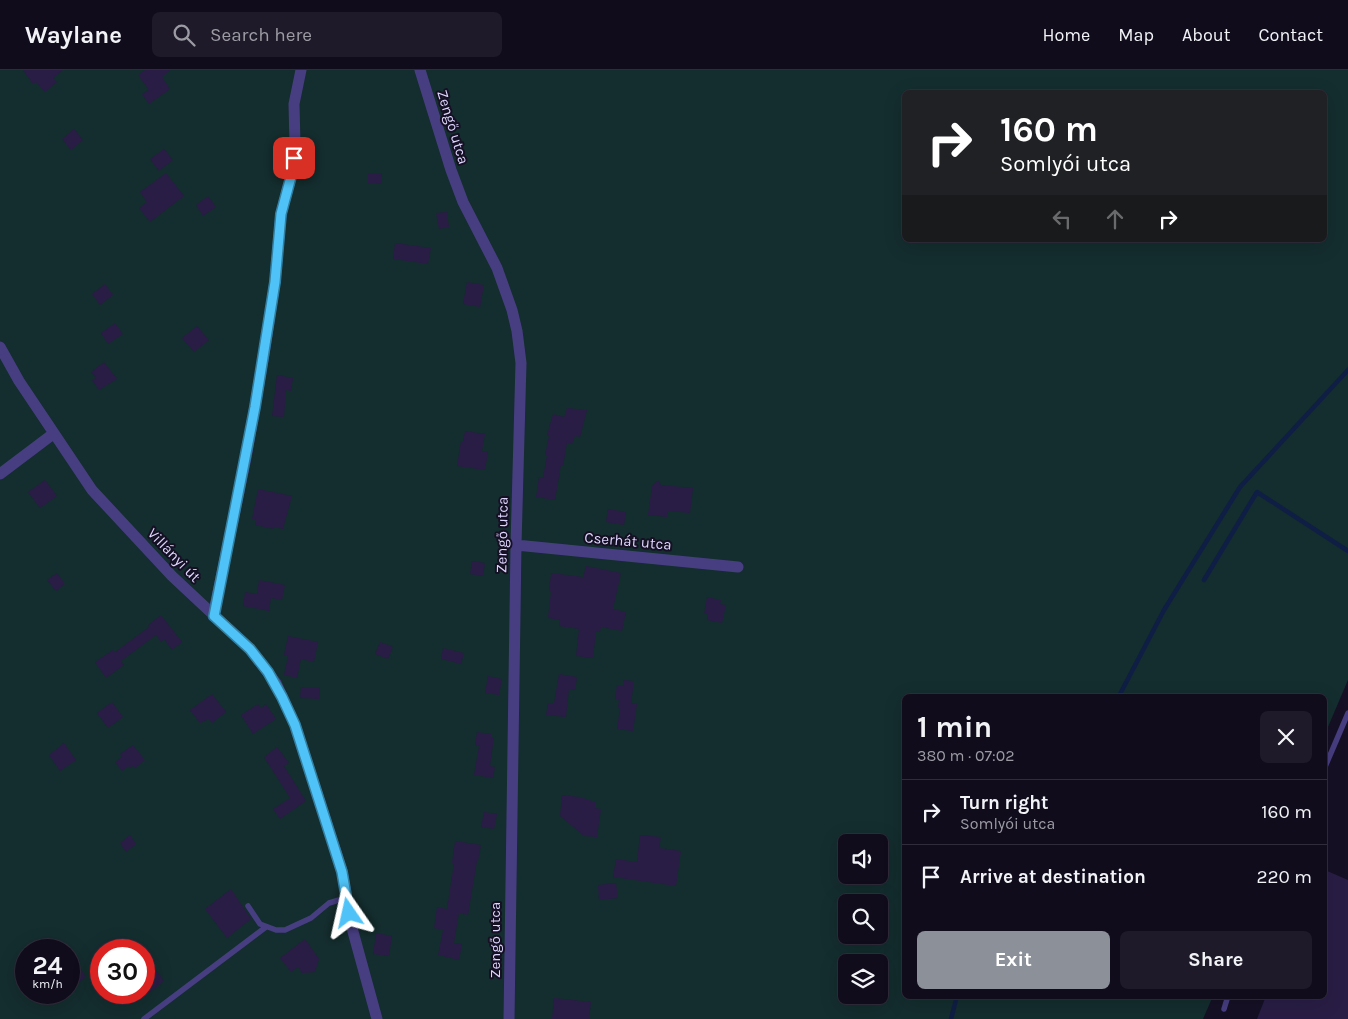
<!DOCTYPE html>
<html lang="en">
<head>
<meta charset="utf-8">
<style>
	:root { --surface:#100c1c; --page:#1e1a29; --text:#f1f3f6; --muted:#9c9ba3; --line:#302c3b; --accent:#8c9099 }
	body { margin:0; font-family:Karla,sans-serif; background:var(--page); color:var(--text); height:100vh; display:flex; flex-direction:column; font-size:19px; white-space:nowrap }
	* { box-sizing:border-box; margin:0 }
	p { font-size:16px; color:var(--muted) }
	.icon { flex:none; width:28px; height:28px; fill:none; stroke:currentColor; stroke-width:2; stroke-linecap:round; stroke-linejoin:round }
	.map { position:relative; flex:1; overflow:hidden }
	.details { position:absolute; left:902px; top:624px; width:425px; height:305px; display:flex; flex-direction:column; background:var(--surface); border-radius:8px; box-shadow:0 5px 20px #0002,0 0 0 1px var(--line) }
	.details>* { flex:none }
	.hud { position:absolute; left:902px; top:20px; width:425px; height:152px; border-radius:8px; box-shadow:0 5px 20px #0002,0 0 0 1px var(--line); background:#202124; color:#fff; overflow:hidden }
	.buttons { position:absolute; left:838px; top:764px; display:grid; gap:10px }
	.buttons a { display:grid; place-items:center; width:50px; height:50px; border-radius:8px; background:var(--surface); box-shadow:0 5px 20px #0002,0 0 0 1px var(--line); font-size:25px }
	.speed { position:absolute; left:15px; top:869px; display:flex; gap:10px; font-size:25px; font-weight:700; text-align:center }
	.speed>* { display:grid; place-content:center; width:65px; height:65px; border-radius:50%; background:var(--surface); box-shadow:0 5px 20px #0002,0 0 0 1px var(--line); line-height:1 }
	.speed small { font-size:12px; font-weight:400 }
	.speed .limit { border:8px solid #d22; background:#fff; color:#111 }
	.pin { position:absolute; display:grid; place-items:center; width:42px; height:42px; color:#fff; margin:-21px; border-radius:10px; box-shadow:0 2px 8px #0006 }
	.me { position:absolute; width:55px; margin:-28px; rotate:349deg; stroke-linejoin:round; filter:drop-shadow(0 0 4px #0008) }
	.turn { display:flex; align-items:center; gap:18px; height:105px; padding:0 15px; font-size:22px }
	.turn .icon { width:65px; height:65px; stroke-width:2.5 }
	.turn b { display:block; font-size:35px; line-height:42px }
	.lanes { display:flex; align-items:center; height:48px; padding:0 15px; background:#0003; justify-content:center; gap:25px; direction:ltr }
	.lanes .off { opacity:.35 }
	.round { display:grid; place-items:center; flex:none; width:52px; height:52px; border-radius:8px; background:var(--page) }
	.overview { display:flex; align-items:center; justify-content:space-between; height:85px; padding:0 15px }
	h1 { font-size:30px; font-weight:700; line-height:38px }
	.cta { display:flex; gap:10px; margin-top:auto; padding:10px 15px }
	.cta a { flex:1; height:58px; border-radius:8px; background:var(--accent); color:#fff; font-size:20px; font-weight:700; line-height:58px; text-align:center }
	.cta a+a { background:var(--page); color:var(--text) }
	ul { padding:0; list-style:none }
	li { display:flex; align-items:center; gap:15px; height:65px; padding:0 15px; border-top:1px solid var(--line) }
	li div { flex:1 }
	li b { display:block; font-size:19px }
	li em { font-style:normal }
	header { display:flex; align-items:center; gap:30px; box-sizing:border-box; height:70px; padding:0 25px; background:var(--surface); border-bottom:1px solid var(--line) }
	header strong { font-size:24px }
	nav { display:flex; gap:28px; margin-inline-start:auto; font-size:18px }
	.search { width:350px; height:45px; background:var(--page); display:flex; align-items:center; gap:12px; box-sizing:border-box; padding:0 18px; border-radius:8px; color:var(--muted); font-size:19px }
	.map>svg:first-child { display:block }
	.green { fill:#142d2e; fill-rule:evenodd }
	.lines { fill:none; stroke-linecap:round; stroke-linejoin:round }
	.stream { stroke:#0f1e45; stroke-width:4.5 }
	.building { fill:#291d45 }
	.lane { stroke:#473e81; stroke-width:5.5 }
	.street { stroke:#473e81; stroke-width:11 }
	.route-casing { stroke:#337fa1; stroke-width:12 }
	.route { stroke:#4fc3f7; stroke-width:9 }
	.labels { text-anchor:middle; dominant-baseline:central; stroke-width:4; stroke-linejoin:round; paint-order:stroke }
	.street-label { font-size:15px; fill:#ded6fd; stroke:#161025 }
</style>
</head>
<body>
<header>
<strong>Waylane</strong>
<div class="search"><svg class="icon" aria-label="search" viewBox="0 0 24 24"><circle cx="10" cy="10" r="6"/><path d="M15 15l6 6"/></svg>Search here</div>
<nav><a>Home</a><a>Map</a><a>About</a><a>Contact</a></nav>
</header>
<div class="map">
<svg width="1348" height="949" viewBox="0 0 1348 949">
	<rect width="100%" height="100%" fill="#161025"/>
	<path class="green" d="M 0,0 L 1348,0 L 1348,610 L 1325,664 L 1325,626 L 905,626 L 905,926 L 1213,926 L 1203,949 L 0,949 ZM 905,22 L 1325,22 L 1325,170 L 905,170 ZM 846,772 L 879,772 L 879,805 L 846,805 ZM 846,832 L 879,832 L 879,865 L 846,865 ZM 26,880 L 69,880 L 69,922 L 26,922 ZM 101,880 L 144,880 L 144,922 L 101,922 ZM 846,892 L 879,892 L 879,925 L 846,925 Z"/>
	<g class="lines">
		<path class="stream" d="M 1204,510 L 1257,422 L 1348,481
			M 1119,626 L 1164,540 L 1240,417 L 1348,300
			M 951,949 L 957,926"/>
	</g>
	<path class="building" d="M 23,0 L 63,0 L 53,8 L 57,12 L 45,22 L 36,12 L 33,14 Z
		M 145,0 L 170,0 L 162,7 L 170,19 L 149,34 L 142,24 L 149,20 L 138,5 Z
		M 74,59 L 83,70 L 71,80 L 62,69 Z
		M 164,79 L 173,90 L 159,101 L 150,89 Z
		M 166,103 L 184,126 L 150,152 L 139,138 L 147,132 L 140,122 Z
		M 368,103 L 382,103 L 381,114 L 368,113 Z
		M 208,126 L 216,137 L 203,146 L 196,135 Z
		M 447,142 L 449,157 L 439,159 L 436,143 Z
		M 395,173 L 431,178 L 428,194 L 393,189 Z
		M 467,212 L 484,215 L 480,237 L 463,234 Z
		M 105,214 L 113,225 L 100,235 L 92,224 Z
		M 115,253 L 123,264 L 108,274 L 101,263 Z
		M 197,256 L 209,270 L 194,282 L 182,268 Z
		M 104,292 L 117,309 L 99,320 L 92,310 L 96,308 L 91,302 Z
		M 277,305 L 293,308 L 291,321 L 286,320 L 284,347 L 272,346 Z
		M 567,338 L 587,340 L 580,367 L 575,366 L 572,374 L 567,373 L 563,396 L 561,395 L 555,430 L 536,427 L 539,407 L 543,408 L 547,385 L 545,385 L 549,366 L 547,365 L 553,344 L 564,347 Z
		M 465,361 L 485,364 L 482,381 L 488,382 L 485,400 L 457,396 L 461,371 L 463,371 Z
		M 45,410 L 57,426 L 40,438 L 28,422 Z
		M 658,410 L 661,415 L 693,418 L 690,443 L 668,441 L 667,447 L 648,445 L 652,416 Z
		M 258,419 L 292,426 L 283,459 L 274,457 L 274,459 L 255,455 L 256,450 L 252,449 Z
		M 608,439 L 626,442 L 624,455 L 606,452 Z
		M 472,491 L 485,493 L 483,506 L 470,504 Z
		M 586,496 L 621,503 L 613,539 L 626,542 L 622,561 L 601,557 L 600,562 L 596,561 L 593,588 L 576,586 L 579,559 L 559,556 L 560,550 L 548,548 L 551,521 L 549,521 L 551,503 L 583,507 Z
		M 57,503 L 65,514 L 56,521 L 47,510 Z
		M 259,510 L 285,515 L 282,530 L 271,528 L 269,541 L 243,536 L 245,522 L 257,524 Z
		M 707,527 L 721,530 L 720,534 L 726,535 L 722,553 L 707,550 L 708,544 L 704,544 Z
		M 161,545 L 182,572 L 172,580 L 164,569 L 161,572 L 156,565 L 121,591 L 124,595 L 106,608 L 95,592 L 113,580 L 115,582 L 149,557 L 148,555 Z
		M 288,566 L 318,572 L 314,592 L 301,589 L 297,608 L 284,605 L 288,586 L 284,585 Z
		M 380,572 L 393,577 L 388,589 L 375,584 Z
		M 443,578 L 464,583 L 461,594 L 441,589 Z
		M 559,604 L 577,607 L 575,620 L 569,619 L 566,647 L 546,645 L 548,633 L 554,633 Z
		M 488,606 L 502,609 L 499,625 L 485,623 Z
		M 623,610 L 634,611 L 631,633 L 637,634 L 633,661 L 617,659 L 620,638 L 618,638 L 619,629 L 615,629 L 617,615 L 623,615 Z
		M 301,617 L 320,617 L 319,629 L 300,628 Z
		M 212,624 L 226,642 L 212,653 L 209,649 L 200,653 L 190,640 Z
		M 112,632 L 123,647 L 108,658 L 97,643 Z
		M 258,634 L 261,638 L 266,634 L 276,649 L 253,664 L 241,645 Z
		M 477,662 L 491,664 L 491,667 L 494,667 L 490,696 L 495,697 L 493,708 L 474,705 L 479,676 L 475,675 Z
		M 64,673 L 76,690 L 60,701 L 49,685 Z
		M 133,675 L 145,690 L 135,698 L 133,696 L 130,698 L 128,696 L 122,701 L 115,692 L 122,687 L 120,684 Z
		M 277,677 L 289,693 L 284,696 L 306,731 L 280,749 L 273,739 L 290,728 L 264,687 Z
		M 562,725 L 580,727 L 595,732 L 595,738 L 601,739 L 597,767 L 584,766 L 560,746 Z
		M 484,742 L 497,744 L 494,759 L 481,757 Z
		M 130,765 L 136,774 L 126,782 L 120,773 Z
		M 640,765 L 661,767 L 659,778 L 681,781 L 676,816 L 613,807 L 616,789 L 637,792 Z
		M 455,771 L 481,775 L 478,791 L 477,791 L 468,845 L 459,843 L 454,873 L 462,874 L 459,890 L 438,885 L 443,860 L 434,858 L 437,837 L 447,839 L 454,793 L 452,793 Z
		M 1325,800 L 1348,810 L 1348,949 L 1257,949 L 1266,926 L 1325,926 Z
		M 616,813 L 618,828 L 599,830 L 598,815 Z
		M 231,819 L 251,849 L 227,868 L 205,839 Z
		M 376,863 L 392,866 L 389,886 L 373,884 Z
		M 305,869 L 319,889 L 315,902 L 302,903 L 298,897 L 291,902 L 280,888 Z
		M 69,882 L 86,907 L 69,919 Z
		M 144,884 L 164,911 L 144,927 Z
		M 554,928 L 591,932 L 589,949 L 552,949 Z"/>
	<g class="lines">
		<path class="lane" d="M 1325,697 L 1348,643
			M 248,836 L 260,854 L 276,860 L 285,860 L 311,848 L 329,833 L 346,828
			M 1224,939 L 1228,926
			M 144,949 L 266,857"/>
		<path class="street" d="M 420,0 L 451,100 L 463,132 L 497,198 L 512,240 L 517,261 L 521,293 L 516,475 L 509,949
			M 0,277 L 19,311 L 92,420 L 172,506 L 250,579 L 276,613 L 295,655 L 342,801 L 352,858 L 377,949
			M 0,404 L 53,364
			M 516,475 L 738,497
			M 213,546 L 246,388 L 264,284 L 275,212 L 281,144 L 292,103 L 295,74 L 294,34 L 301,0"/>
	</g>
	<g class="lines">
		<defs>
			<path id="route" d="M 294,88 L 292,103 L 281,144 L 275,212 L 255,337 L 214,546 L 250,579 L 268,602 L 282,627 L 295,655 L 342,802 L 349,843"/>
		</defs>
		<use href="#route" class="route-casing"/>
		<use href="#route" class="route"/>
	</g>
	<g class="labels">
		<g class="street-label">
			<text transform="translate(453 57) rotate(73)">Zengő utca</text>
			<text transform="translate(502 465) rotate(-89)">Zengő utca</text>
			<text transform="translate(628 471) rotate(5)">Cserhát utca</text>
			<text transform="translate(174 485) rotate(46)">Villányi út</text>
			<text transform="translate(495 870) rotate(-90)">Zengő utca</text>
		</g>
	</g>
</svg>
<div class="buttons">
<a><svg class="icon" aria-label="sound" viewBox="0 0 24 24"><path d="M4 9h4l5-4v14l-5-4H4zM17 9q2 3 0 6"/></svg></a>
<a><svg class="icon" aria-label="search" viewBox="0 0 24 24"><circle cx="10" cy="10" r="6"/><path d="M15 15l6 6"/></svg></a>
<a><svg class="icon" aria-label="layers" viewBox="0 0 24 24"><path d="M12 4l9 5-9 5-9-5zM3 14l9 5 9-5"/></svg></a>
</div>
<div class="speed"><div>24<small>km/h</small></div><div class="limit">30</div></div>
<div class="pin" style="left:294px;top:88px;background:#d93025"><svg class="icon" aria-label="arrive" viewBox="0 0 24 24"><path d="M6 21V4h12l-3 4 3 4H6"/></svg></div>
<svg class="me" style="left:349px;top:843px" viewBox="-20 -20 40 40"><path d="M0-17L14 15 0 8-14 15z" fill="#4fc3f7" stroke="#fff" stroke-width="4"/></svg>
<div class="hud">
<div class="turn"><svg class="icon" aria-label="right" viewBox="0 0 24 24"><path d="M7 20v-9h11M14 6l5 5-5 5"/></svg><div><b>160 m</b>Somlyói utca</div></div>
<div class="lanes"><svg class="icon off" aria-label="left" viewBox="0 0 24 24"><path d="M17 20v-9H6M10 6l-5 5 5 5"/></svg><svg class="icon off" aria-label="ahead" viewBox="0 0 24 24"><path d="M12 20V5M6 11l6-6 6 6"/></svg><svg class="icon" aria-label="right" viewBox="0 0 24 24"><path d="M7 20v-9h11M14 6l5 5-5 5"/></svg></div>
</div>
<section class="details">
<div class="overview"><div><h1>1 min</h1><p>380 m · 07:02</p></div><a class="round"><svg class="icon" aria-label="close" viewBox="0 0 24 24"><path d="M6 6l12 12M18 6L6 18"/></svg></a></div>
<ul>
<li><svg class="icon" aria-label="right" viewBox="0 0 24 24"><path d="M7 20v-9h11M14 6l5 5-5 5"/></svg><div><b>Turn right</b><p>Somlyói utca</p></div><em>160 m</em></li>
<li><svg class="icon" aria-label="arrive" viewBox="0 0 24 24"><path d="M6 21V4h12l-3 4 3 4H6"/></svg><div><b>Arrive at destination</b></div><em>220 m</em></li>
</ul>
<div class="cta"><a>Exit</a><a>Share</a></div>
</section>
</div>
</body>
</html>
